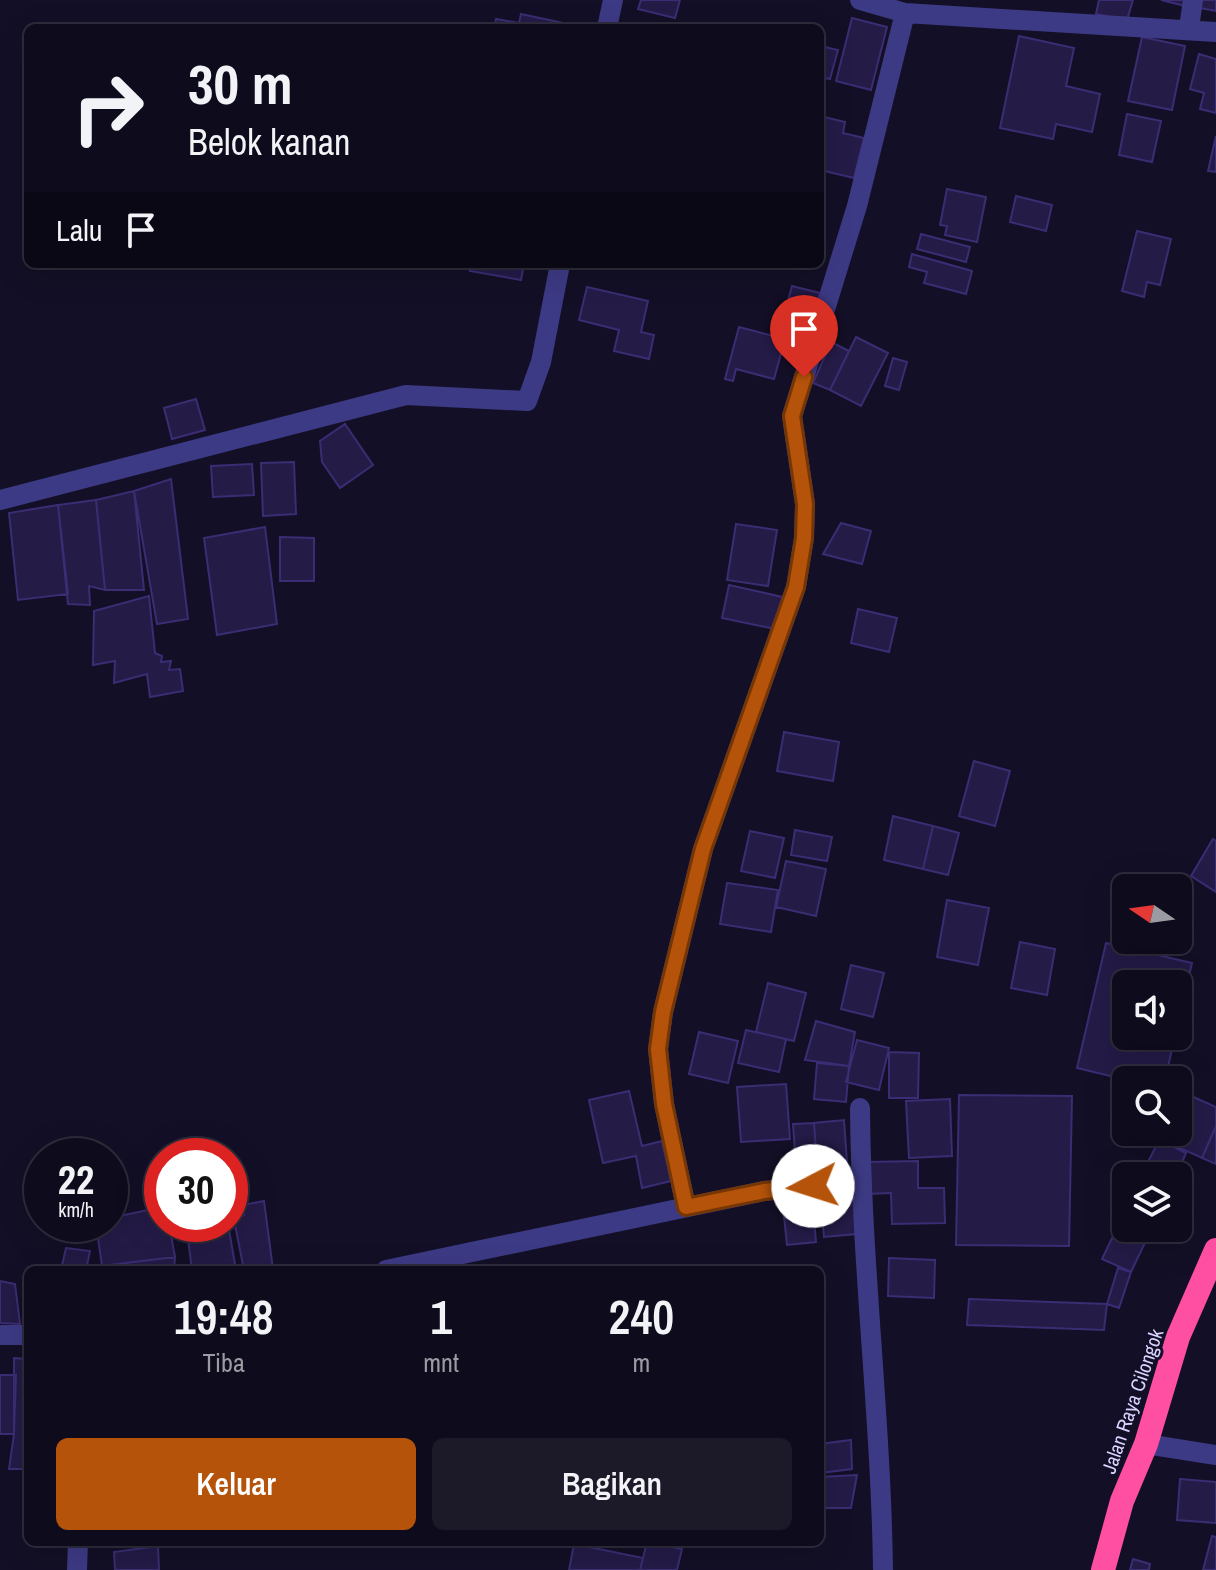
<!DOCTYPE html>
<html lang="id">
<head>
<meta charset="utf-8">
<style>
	:root { --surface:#0e0b1c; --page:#1c1929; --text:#f1f3f6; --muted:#9b9ba3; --line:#2e2b3b; --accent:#b45309 }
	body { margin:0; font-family:"Archivo Narrow",sans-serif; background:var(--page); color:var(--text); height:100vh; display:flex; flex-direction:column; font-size:30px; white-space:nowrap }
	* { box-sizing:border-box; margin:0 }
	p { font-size:26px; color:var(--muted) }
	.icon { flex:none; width:44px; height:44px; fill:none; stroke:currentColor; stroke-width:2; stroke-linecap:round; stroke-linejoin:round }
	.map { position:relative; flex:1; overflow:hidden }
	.side { position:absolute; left:24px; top:1266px; width:800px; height:280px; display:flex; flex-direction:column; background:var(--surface); border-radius:12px; box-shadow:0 8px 32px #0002,0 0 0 2px var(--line) }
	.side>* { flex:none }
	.hud { position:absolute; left:24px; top:24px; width:800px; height:244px; border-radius:12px; box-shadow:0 8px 32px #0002,0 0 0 2px var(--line); background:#0e0b1c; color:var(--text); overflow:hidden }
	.needle { width:52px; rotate:283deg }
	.fabs { position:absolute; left:1112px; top:874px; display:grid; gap:16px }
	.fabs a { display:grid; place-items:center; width:80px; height:80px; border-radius:12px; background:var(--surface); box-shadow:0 8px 32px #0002,0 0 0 2px var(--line); font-size:40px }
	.speed { position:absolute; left:24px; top:1138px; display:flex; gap:16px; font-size:40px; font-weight:700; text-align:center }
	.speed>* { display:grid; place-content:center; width:104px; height:104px; border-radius:50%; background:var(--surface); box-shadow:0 8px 32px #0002,0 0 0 2px var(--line); line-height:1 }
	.speed small { font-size:20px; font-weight:400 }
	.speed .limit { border:12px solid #d22; background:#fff; color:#111 }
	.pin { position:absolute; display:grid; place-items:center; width:68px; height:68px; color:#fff; margin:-82px -34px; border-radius:50% 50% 50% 0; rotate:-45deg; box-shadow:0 0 8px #0007 }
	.pin .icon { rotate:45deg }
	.me { position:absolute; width:88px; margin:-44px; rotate:265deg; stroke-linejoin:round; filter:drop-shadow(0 0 6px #0008) }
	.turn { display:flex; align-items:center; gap:28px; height:168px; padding:0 32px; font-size:36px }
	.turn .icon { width:104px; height:104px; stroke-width:2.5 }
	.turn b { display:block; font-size:56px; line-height:68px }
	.then { display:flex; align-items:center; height:76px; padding:0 32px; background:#0003; gap:16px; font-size:30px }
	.eta { display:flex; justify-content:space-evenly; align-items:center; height:136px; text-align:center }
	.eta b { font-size:48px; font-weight:600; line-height:56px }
	.action { display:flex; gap:16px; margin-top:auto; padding:16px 32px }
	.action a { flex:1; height:92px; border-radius:12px; background:var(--accent); color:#fff; font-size:32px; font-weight:600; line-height:92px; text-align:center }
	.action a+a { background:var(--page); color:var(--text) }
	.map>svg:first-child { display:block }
	.building { fill:#241b47; stroke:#3b2d73; stroke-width:2 }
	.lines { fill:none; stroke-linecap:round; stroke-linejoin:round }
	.street { stroke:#3d3a85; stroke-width:20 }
	.highway { stroke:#ff4fa3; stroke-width:24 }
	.route-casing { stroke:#753606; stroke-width:20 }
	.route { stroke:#b45309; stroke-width:14 }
	.labels { text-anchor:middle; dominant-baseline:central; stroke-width:6; stroke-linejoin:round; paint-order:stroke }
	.street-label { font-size:20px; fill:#d9d4ff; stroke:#130f26 }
</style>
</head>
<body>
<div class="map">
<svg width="1216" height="1570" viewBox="0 0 1216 1570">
	<rect width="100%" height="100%" fill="#130f26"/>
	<path class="building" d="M 641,0 L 680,0 L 675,18 L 638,9 Z
		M 1099,0 L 1133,0 L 1127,20 L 1096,14 Z
		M 1161,0 L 1190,0 L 1189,7 Z
		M 1202,0 L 1216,0 L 1216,11 L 1200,8 Z
		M 521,14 L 573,25 L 573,28 L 494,28 L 496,19 L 519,23 Z
		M 852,18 L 887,27 L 871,90 L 836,81 Z
		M 1019,36 L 1074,48 L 1066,86 L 1100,94 L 1092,132 L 1056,124 L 1053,139 L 1000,128 Z
		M 1142,37 L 1185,46 L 1172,110 L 1128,101 Z
		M 820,46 L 838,50 L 830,79 L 820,77 Z
		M 1199,54 L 1216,59 L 1216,113 L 1200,109 L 1204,93 L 1190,89 Z
		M 1127,114 L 1161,121 L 1152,162 L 1119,155 Z
		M 820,116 L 845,122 L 843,133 L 864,138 L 854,178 L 820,170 Z
		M 1216,136 L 1216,172 L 1208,171 Z
		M 947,189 L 986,197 L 977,242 L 945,235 L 947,226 L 940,225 Z
		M 1016,196 L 1052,205 L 1046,231 L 1010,222 Z
		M 1137,231 L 1171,239 L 1160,285 L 1147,282 L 1144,297 L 1122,291 Z
		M 921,234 L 970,247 L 966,262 L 917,249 Z
		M 912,254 L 972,271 L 966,294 L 924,283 L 927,272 L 909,267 Z
		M 471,264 L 524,264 L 521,280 L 470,271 Z
		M 792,286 L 820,293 L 814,315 L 786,308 Z
		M 587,287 L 648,301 L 641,332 L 654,335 L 649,359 L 614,351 L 619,330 L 579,320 Z
		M 739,327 L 785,339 L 774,379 L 736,369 L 733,381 L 725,379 Z
		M 856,337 L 888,353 L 861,406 L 830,390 Z
		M 831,342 L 849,351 L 830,390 L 813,383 Z
		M 893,358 L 907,362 L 899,390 L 885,386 Z
		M 196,399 L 205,430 L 172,439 L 164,408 Z
		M 345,424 L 373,465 L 340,488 L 322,462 L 320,441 Z
		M 294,462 L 296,514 L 263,516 L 261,463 Z
		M 252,464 L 254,495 L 213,497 L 211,466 Z
		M 171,479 L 188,619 L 157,624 L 134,491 Z
		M 134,491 L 144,590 L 105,590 L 96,500 Z
		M 96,500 L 105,590 L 89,586 L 90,605 L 68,604 L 58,505 Z
		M 58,505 L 68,594 L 18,600 L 9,513 Z
		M 841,523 L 871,531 L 862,564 L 823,554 Z
		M 736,524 L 777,530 L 768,586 L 727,580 Z
		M 265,527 L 277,624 L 217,635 L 204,538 Z
		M 280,537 L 314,538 L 314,581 L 280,581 Z
		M 729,585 L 787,598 L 780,630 L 722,618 Z
		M 149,596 L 155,653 L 162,656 L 161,662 L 171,661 L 169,670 L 180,669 L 183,691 L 150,697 L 147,674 L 114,683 L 115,661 L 93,665 L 94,611 Z
		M 858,609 L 897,618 L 889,652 L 851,643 Z
		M 784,732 L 839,742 L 833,781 L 777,771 Z
		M 974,761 L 1010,771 L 995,826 L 959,816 Z
		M 893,816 L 933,826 L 923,869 L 884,860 Z
		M 933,826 L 959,833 L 948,875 L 923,869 Z
		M 795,830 L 832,837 L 827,861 L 791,855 Z
		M 750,831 L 784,838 L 775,878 L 741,871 Z
		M 1213,839 L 1216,841 L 1216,892 L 1191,876 Z
		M 786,861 L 826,869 L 816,916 L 776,907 Z
		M 727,883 L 778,890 L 771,932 L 720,924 Z
		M 947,900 L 989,908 L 978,965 L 937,957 Z
		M 1020,942 L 1055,949 L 1047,995 L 1011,988 Z
		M 1106,943 L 1192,963 L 1178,1022 L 1178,984 L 1126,984 L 1126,1036 L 1175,1036 L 1165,1080 L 1127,1080 L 1077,1068 Z
		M 851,965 L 884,973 L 873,1017 L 841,1009 Z
		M 768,983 L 806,993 L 794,1041 L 756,1032 Z
		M 816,1021 L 855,1032 L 849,1066 L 805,1060 Z
		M 746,1030 L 786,1039 L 779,1072 L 738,1063 Z
		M 699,1032 L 738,1041 L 728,1083 L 689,1074 Z
		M 857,1040 L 889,1048 L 879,1090 L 846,1082 Z
		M 889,1052 L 919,1053 L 918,1098 L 889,1098 Z
		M 817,1063 L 849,1066 L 846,1102 L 814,1099 Z
		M 786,1084 L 790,1139 L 741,1142 L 737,1087 Z
		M 629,1091 L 642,1146 L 662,1141 L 671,1181 L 642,1188 L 636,1156 L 603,1163 L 589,1100 Z
		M 959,1095 L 1072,1096 L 1069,1246 L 956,1245 Z
		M 1189,1095 L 1216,1107 L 1216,1126 L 1202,1158 L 1169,1143 L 1174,1132 L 1178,1132 L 1178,1122 Z
		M 950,1099 L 952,1156 L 909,1158 L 906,1101 Z
		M 844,1120 L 848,1176 L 818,1179 L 814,1123 Z
		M 814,1123 L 818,1179 L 797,1180 L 793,1124 Z
		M 1216,1126 L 1216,1164 L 1202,1158 Z
		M 1159,1140 L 1186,1153 L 1176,1176 L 1141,1176 Z
		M 918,1161 L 918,1188 L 944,1188 L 945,1223 L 892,1224 L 891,1193 L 867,1194 L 866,1162 Z
		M 853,1192 L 857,1234 L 824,1237 L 820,1195 Z
		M 812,1195 L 816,1242 L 787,1245 L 782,1197 Z
		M 264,1201 L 273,1269 L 244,1270 L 233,1215 L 244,1215 L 243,1205 Z
		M 162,1207 L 162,1224 L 169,1224 L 175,1257 L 102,1266 L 96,1224 L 110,1224 L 110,1218 Z
		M 1126,1209 L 1126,1228 L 1152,1228 L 1131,1272 L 1102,1259 Z
		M 228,1224 L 236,1270 L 192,1270 L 187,1231 Z
		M 66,1248 L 90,1251 L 86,1270 L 61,1270 Z
		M 175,1257 L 174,1270 L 102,1270 L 102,1266 Z
		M 889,1258 L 935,1260 L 934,1298 L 888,1296 Z
		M 1118,1268 L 1131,1272 L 1119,1308 L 1107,1304 Z
		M 0,1281 L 15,1284 L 20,1324 L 0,1323 Z
		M 969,1299 L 1107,1304 L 1104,1330 L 967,1325 Z
		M 14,1358 L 28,1359 L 28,1469 L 9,1469 L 14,1434 Z
		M 0,1375 L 16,1375 L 14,1434 L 0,1434 Z
		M 851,1440 L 852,1469 L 820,1473 L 820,1444 Z
		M 857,1475 L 851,1508 L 820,1508 L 820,1477 Z
		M 1180,1479 L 1216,1482 L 1216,1523 L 1177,1520 Z
		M 1212,1536 L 1216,1537 L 1216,1570 L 1203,1570 Z
		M 647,1542 L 682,1549 L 677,1570 L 640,1570 Z
		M 574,1544 L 643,1558 L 640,1570 L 569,1570 Z
		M 158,1546 L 159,1570 L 115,1570 L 114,1552 Z
		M 1133,1559 L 1150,1564 L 1149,1570 L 1130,1570 Z"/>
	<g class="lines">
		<path class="street" d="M 860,0 L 905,13 L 1216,32
			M 607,28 L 613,0
			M 1189,28 L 1193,0
			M 0,500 L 406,395 L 527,401 L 541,362 L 560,264
			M 860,1108 C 861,1262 881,1416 883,1570
			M 686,1207 L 664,1104 L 658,1049 L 663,1012 L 703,849 L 796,587 L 804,538 L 805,504 L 792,416 L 857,206 L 905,13
			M 386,1270 L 764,1191 L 861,1182
			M 0,1335 L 28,1335
			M 1146,1444 L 1216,1455
			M 77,1570 L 78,1542"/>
		<path class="highway" d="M 1103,1570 L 1122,1501 L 1146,1444 L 1178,1337 L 1216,1250"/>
	</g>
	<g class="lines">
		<defs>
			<path id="route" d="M 804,377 L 792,416 L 805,504 L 804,538 L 796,587 L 703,849 L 663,1012 L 658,1049 L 664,1104 L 686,1207 L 764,1191 L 813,1186"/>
		</defs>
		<use href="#route" class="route-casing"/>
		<use href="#route" class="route"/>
	</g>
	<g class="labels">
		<g class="street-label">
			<text transform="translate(1132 1401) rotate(-71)">Jalan Raya Cilongok</text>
		</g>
	</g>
</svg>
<div class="fabs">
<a><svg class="needle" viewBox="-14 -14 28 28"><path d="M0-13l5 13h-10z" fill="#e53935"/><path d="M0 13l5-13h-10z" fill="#9b9ba3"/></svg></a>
<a><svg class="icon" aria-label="sound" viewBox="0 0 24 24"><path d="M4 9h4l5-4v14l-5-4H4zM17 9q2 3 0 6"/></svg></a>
<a><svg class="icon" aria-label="search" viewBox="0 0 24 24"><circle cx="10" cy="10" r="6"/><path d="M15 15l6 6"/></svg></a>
<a><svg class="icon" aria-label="layers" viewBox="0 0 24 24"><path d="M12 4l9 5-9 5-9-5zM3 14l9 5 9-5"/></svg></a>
</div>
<div class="speed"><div>22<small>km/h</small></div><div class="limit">30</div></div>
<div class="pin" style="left:804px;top:377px;background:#d93025"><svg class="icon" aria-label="arrive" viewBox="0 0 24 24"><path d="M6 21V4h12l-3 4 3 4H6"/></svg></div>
<svg class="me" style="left:813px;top:1186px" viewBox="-20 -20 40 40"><circle r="19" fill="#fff"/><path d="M0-13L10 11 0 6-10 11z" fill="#b45309"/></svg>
<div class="hud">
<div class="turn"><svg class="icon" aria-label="right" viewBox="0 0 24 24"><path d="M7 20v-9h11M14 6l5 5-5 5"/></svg><div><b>30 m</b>Belok kanan</div></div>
<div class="then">Lalu<svg class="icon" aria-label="arrive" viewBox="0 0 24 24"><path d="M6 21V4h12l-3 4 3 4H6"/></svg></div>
</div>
<section class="side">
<div class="eta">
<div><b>19:48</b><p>Tiba</p></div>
<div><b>1</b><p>mnt</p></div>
<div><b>240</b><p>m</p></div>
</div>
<div class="action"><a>Keluar</a><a>Bagikan</a></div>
</section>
</div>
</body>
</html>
